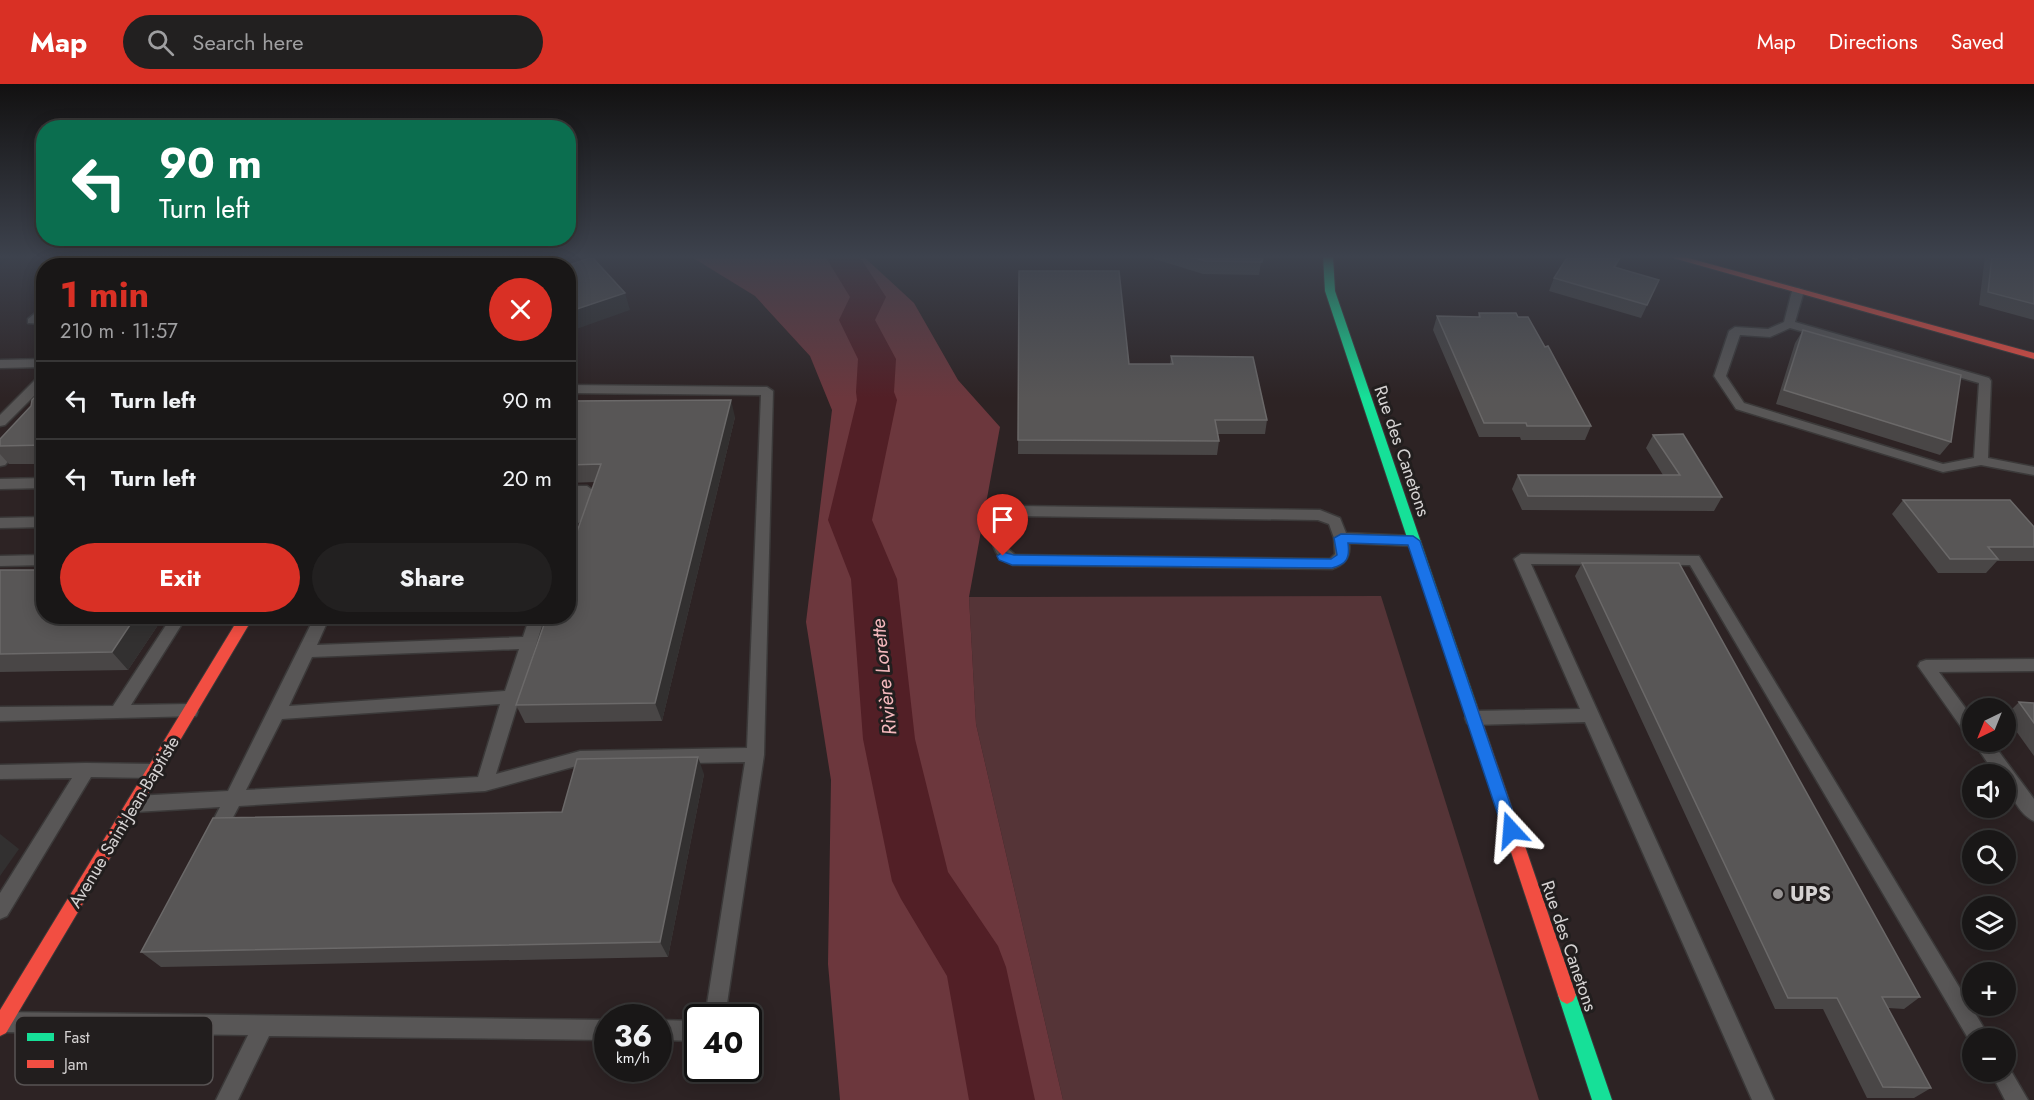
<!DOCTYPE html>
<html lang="en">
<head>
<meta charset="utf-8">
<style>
	:root { --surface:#191717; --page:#222020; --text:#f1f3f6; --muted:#9f9fa1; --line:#373636; --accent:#d93025 }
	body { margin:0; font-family:Jost,sans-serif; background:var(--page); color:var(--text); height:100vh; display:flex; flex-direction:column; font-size:22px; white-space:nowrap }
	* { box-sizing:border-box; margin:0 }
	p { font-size:20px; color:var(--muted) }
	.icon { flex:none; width:33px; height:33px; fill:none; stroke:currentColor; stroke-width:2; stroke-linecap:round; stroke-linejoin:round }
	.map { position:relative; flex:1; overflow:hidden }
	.sheet { position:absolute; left:36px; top:174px; width:540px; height:366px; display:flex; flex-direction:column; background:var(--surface); border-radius:24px; box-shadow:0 3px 15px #0003,0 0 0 2px var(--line) }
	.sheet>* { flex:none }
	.top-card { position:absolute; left:36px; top:36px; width:540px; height:126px; border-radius:24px; box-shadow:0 3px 15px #0003,0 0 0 2px var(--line); background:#0b6e4f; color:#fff; overflow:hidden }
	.needle { width:39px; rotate:223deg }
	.buttons { position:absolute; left:1962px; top:614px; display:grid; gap:12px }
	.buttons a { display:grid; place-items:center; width:54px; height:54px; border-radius:50%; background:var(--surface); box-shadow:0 3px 15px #0003,0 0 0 2px var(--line); font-size:30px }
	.speed { position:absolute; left:594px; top:920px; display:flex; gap:12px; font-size:30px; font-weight:700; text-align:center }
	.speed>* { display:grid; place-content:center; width:78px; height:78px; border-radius:50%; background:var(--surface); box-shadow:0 3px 15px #0003,0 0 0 2px var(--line); line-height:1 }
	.speed small { font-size:15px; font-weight:400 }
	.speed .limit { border:3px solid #111; border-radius:9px; background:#fff; color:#111 }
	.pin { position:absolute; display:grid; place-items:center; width:51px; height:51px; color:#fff; margin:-62px -26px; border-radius:50% 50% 50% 0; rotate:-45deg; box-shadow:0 0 6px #0007 }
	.pin .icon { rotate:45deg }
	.me { position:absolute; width:66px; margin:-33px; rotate:341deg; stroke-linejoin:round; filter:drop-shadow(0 0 4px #0008) }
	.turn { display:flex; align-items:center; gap:21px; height:126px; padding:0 24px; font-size:27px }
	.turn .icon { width:78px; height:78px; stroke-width:2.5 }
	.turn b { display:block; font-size:42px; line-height:51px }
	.round { display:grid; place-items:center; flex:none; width:63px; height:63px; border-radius:32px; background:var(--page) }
	.headline { display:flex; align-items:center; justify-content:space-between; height:102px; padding:0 24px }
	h1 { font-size:36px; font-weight:700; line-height:45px; color:var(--accent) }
	.button { display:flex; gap:12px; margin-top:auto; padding:12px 24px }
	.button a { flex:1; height:69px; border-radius:36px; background:var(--accent); color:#fff; font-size:24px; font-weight:700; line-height:69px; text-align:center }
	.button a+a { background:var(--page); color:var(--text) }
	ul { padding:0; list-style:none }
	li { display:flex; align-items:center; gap:18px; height:78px; padding:0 24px; border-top:2px solid var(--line) }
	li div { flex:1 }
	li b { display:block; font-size:22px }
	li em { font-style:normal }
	header { display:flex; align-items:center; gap:36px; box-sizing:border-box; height:84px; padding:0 30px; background:var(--accent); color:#fff }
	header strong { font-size:28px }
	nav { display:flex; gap:33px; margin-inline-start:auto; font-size:21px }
	.search { width:420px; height:54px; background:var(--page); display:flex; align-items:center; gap:15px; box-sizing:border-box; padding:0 21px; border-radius:33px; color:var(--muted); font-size:22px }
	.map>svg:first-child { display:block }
	.built { fill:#2d2324; fill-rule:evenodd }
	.green { fill:#553437 }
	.forest { fill:#6c373d }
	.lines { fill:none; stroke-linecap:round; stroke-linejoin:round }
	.river { fill:#521f26; fill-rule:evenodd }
	.lane-casing { stroke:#3b3939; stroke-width:3 }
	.street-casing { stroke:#3b3939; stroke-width:2 }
	.fast-casing { stroke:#3b3939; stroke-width:2 }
	.jam-casing { stroke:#3b3939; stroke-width:2 }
	.lane { fill:#585656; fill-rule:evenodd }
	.street { fill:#585656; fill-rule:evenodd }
	.fast { fill:#16e098; fill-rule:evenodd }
	.jam { fill:#f24e42; fill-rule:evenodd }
	.wall { fill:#494646 }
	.shaded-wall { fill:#323030 }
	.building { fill:#585656; stroke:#6b6969; stroke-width:1.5 }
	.route { fill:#1a73e8; stroke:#114b97; stroke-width:1.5 }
	.poi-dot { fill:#969393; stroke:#221e1e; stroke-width:2 }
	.labels { text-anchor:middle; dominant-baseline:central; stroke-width:6; stroke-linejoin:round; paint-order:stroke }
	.street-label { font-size:18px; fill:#d5d2d2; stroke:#221e1e }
	.water-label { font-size:20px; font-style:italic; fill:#f3b8bc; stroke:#221e1e }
	.near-poi-label { font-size:21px; font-weight:bold; fill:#d5d2d2; stroke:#221e1e; text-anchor:start }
	.key { fill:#221e1e; stroke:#585454; stroke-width:1.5 }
	.key-label { font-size:16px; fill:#d5d2d2 }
</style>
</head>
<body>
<header>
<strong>Map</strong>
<div class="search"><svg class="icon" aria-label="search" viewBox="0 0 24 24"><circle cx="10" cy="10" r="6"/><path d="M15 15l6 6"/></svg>Search here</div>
<nav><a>Map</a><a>Directions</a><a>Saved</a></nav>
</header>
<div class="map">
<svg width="2034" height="1016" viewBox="0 0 2034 1016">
	<rect width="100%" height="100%" fill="#211f1f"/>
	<path class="built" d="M 12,172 L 2034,172 L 2034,1016 L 0,1016 L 0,182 ZM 44,182 L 568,182 L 568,532 L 44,532 ZM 1972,624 L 2006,624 L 2006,657 L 1972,657 ZM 1972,690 L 2006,690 L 2006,723 L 1972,723 ZM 1972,756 L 2006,756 L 2006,789 L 1972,789 ZM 1972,822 L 2006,822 L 2006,855 L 1972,855 ZM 1972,888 L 2006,888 L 2006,921 L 1972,921 ZM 608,933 L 658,933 L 658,984 L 608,984 ZM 698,933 L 748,933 L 748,984 L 698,984 ZM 1972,954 L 2006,954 L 2006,987 L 1972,987 Z"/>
	<path class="green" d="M 1381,512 L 1539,1016 L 1063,1016 L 976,640 L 969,513 Z"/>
	<path class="forest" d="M 690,172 L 863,172 L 914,219 L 958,296 L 1000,343 L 969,513 L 976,640 L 1063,1016 L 840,1016 L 828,880 L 831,696 L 806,538 L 832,326 L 810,272 L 755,212 Z"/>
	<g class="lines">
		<path class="river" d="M 825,172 L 859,172 L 886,213 L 875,236 L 896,275 L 894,308 L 897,316 L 872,436 L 897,495 L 915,655 L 948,788 L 998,862 L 1006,883 L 1035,1016 L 969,1016 L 947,892 L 901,815 L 892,797 L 863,655 L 851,495 L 828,436 L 857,316 L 856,308 L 858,275 L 839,236 L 850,213 Z"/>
		<defs>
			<path id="lane" d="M 256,172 L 266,172 L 267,182 L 256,182 Z
				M 1798,204 L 1804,207 L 1795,238 L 1989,294 L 1991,297 L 1988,374 L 2034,383 L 2034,391 L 1981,381 L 1943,388 L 1736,325 L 1714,292 L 1729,247 L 1735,243 L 1768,245 L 1784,238 L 1792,207 ZM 1790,244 L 1979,299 L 1974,374 L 1943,380 L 1744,319 L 1726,292 L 1740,251 L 1770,253 Z
				M 44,222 L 44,240 L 28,239 L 28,235 Z
				M 44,275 L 44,283 L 0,284 L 0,276 Z
				M 44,290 L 44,302 L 5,341 L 0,342 L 0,331 L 40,291 Z
				M 568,301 L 767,303 L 773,307 L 764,671 L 725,933 L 705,933 L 745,678 L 580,681 L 485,707 L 239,722 L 221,756 L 215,758 L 209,756 L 206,750 L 220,723 L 135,728 L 129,725 L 126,720 L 129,715 L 135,712 L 228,707 L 315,532 L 330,532 L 317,561 L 523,553 L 530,532 L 545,532 L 496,690 L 580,667 L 747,664 L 761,311 L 568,309 ZM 519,565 L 505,607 L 289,622 L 312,573 ZM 500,620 L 478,693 L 246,706 L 282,635 Z
				M 44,326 L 44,338 L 5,381 L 0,382 L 0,370 L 39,327 Z
				M 44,394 L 44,404 L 0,405 L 0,395 Z
				M 568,402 L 587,402 L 594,407 L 581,437 L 574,442 L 569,440 L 568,433 L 578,412 L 568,412 Z
				M 1015,422 L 1320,426 L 1340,434 L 1346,449 L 1413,452 L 1420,457 L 1413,462 L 1349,459 C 1351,473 1345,481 1332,485 L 1013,481 C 990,474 988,449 997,430 ZM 1017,432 L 1318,436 L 1329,440 L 1334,454 L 1335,470 L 1330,475 L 1015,471 L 1007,464 L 1009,436 Z
				M 44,433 L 44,443 L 0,444 L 0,434 Z
				M 1521,470 L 1699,472 L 1990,954 L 1972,954 L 1972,961 L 1690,481 L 1531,480 L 1774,1016 L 1752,1016 L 1585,638 L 1473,641 L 1467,639 L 1465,634 L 1467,629 L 1473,627 L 1580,625 L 1514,475 Z
				M 44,471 L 44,481 L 0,482 L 0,472 Z
				M 172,532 L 187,532 L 131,621 L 190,620 L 196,622 L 198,627 L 196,632 L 0,637 L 0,623 L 113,622 Z
				M 2034,575 L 2034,587 L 1939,588 L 1972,633 L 1972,652 L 1966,650 L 1918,582 L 1920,578 L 1926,576 Z
				M 1973,657 L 1991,657 L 2034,715 L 2034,737 C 2019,731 2006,705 2006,690 L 1995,690 Z
				M 86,679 L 152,680 L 158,682 L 161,687 L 158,692 L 152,694 L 91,693 L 7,832 L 0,835 L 0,809 L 72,694 L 0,695 L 0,681 Z
				M 0,928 L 608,936 L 608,956 L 269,952 L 238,1016 L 216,1016 L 248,951 L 0,948 Z
				M 658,936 L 698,937 L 698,957 L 658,956 Z
				M 2006,979 L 2007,980 L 2028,1016 L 2005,1016 L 1990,987 L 2006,987 Z"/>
			<path id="street" d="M 315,172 L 337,172 L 340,182 L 317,182 Z"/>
			<path id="fast" d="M 1323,172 L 1333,172 L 1335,207 L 1477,622 L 1475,626 L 1470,628 L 1465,626 L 1463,622 L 1325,207 Z
				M 1567,902 L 1573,905 L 1576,911 L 1612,1016 L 1592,1016 L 1558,911 L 1561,905 Z"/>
			<path id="jam" d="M 1666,172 L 1681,172 L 2034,269 L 2034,275 Z
				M 240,532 L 254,532 L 6,949 L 0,952 L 0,926 Z
				M 1470,616 L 1475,618 L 1477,622 L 1576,911 L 1573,917 L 1567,920 L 1561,917 L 1558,911 L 1463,622 L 1465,618 Z"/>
		</defs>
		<use href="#lane" class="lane-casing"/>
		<use href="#street" class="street-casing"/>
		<use href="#fast" class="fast-casing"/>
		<use href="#jam" class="jam-casing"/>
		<use href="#lane" class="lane"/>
		<use href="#street" class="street"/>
		<use href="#fast" class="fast"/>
		<use href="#jam" class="jam"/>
	</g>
	<path class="wall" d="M 417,172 L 525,172 L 533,182 L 423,182 Z
		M 1145,172 L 1262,172 L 1259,191 L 1203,190 Z
		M 1841,172 L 1860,172 L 1857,176 Z
		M 1985,172 L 2034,172 L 2034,236 L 1979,221 Z
		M 1620,174 L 1616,183 L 1659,196 L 1641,234 L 1549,207 L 1554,194 Z
		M 1019,187 L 1129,280 L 1170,280 L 1171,272 L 1267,336 L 1265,350 L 1218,350 L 1219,357 L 1217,371 L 1018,370 Z
		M 1479,229 L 1518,233 L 1545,263 L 1591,342 L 1585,356 L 1521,356 L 1520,353 L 1479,353 L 1433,246 L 1437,232 L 1478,233 Z
		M 1803,246 L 1951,358 L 1940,371 L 1776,320 L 1795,259 Z
		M 44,304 L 44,380 L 9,380 L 0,370 L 0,355 L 31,322 Z
		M 568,317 L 735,333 L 662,637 L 525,639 L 516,621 L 595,398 L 568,399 Z
		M 1653,351 L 1722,413 L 1714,427 L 1522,426 L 1512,405 L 1518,391 L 1663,391 L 1646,364 Z
		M 1903,416 L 2034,443 L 2034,477 L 1997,477 L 1986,489 L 1938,489 L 1892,430 Z
		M 1582,479 L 1920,913 L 1904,925 L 1888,924 L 1931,1004 L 1914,1014 L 1867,1014 L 1823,925 L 1775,925 L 1575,492 Z
		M 0,486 L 164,532 L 128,586 L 0,588 Z
		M 2019,618 L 2034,619 L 2034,672 L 2006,633 L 2006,631 Z
		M 704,690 L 668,873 L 161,883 L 141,868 L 562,728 Z"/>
	<path class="shaded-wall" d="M 224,172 L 229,172 L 228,173 L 231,182 L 227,182 Z
		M 117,173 L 123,182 L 85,182 Z
		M 625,209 L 630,226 L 568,248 L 568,228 Z
		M 731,316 L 735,333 L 662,637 L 655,619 Z
		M 136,532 L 164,532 L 128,586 L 112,568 Z
		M 698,673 L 704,690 L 668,873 L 660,858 Z
		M 0,750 L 19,765 L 0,792 Z"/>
	<path class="building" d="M 77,172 L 224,172 L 227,182 L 120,182 L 117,173 L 85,182 L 66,182 Z
		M 421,172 L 525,172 L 533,182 L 428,182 Z
		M 1188,172 L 1263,172 L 1262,178 L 1205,177 Z
		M 1568,172 L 1612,172 L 1620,174 L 1614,183 L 1659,196 L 1647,221 L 1554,194 Z
		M 1992,172 L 2034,172 L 2034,220 L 1988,208 Z
		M 592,173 L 625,209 L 568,228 L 568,182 L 566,182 Z
		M 1019,187 L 1119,187 L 1129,280 L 1173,280 L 1171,272 L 1253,273 L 1267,336 L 1215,336 L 1219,357 L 1018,356 Z
		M 1479,229 L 1516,229 L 1518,233 L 1528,233 L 1545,263 L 1548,262 L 1591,342 L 1527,342 L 1526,339 L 1484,339 L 1437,232 L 1480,233 Z
		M 1803,246 L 1961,291 L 1951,358 L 1784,306 Z
		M 44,304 L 44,361 L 0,362 L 0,355 L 31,322 L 32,316 Z
		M 731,316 L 655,619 L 516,621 L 547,532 L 568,532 L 568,473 L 601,380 L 568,381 L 568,317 Z
		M 1683,350 L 1722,413 L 1528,412 L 1518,391 L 1680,391 L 1653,351 Z
		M 1903,416 L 2010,416 L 2034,443 L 2034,463 L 1988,463 L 1998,475 L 1950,475 Z
		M 1582,479 L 1679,479 L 1920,913 L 1882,913 L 1931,1004 L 1883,1003 L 1837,914 L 1788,914 Z
		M 0,486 L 44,486 L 44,532 L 136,532 L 112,568 L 0,570 Z
		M 2019,618 L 2034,619 L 2034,639 Z
		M 698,673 L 660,858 L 141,868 L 213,734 L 562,728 L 577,675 Z"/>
	<linearGradient id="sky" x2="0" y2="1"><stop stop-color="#121111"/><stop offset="0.55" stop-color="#3d424d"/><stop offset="1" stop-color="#3d424d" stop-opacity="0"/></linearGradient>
	<rect width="2034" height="314" fill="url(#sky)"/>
	<path class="route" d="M 1341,450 L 1413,452 L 1420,457 L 1519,746 L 1517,751 L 1511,753 L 1505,751 L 1503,746 L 1408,461 L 1348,459 C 1350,474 1347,480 1332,484 L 1012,481 L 999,476 L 997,472 L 1003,468 L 1014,471 L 1331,475 L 1337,471 L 1334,454 Z"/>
	<circle class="poi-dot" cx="1778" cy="810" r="6"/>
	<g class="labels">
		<g class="street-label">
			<text transform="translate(1402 367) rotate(71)">Rue des Canetons</text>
			<text transform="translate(124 738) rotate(-59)">Avenue Saint-Jean-Baptiste</text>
			<text transform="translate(1569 862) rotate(71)">Rue des Canetons</text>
		</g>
		<g class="water-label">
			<text transform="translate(884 593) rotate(-96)">Rivière Lorette</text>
		</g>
		<g class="near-poi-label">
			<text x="1790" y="810">UPS</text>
		</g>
	</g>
	<rect x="15" y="932" width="198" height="69" rx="9" class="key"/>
	<rect x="27" y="949" width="27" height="8" fill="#16e098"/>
	<rect x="27" y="976" width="27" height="8" fill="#f24e42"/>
	<g class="key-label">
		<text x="64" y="959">Fast</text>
		<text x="64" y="986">Jam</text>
	</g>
</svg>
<div class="buttons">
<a><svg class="needle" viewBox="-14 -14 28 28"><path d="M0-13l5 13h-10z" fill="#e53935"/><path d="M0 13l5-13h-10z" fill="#9f9fa1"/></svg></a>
<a><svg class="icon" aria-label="sound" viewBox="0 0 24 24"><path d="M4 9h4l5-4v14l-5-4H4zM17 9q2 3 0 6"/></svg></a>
<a><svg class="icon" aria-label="search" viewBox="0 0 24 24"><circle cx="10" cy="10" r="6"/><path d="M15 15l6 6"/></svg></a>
<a><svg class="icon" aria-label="layers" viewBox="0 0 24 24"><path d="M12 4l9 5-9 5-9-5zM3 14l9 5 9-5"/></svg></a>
<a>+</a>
<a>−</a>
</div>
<div class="speed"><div>36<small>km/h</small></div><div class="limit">40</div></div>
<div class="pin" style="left:1003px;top:472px;background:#d93025"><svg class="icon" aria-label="arrive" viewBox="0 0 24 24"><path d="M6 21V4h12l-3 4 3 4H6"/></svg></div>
<svg class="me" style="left:1511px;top:746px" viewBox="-20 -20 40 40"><path d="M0-17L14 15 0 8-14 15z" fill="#1a73e8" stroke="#fff" stroke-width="4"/></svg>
<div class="top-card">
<div class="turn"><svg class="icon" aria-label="left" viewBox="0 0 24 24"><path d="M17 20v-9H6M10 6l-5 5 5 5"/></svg><div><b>90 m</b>Turn left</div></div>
</div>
<section class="sheet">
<div class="headline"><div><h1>1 min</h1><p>210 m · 11:57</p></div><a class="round" style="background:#d93025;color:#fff"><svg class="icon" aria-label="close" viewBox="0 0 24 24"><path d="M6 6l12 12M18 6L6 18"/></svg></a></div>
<ul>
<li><svg class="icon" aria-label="left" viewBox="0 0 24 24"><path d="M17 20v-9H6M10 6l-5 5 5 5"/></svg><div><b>Turn left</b></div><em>90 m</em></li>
<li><svg class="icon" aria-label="left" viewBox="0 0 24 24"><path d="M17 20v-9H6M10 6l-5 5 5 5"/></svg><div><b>Turn left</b></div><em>20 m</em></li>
</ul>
<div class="button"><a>Exit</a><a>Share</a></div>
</section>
</div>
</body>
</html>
